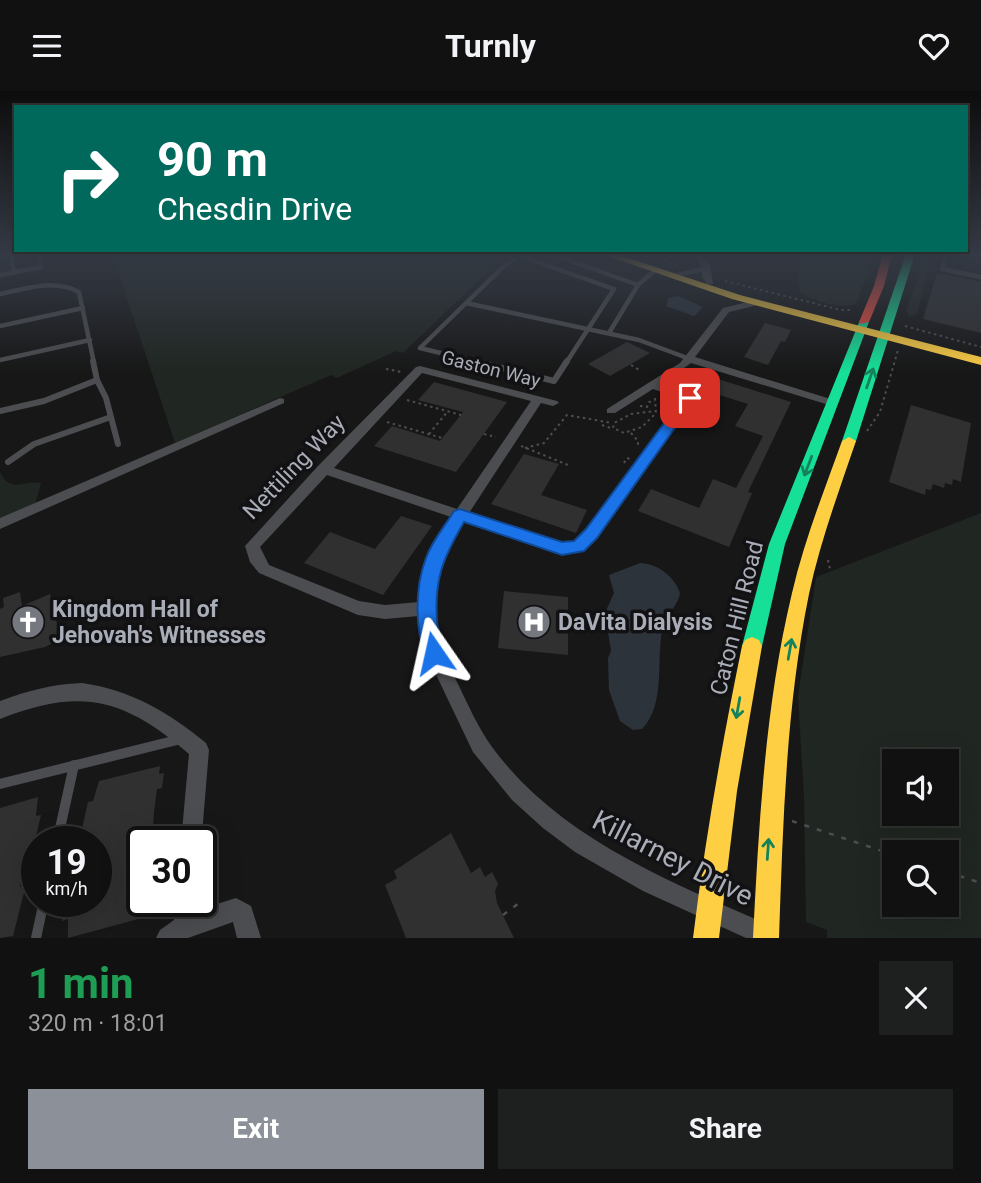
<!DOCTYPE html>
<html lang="en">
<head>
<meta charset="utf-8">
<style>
	:root { --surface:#111; --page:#1e1f1f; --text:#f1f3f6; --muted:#9c9d9f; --line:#303131; --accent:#8c9099 }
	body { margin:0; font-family:Roboto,sans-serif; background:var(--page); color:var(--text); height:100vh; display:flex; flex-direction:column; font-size:26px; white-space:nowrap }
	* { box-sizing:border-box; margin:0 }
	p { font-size:23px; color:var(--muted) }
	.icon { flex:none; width:38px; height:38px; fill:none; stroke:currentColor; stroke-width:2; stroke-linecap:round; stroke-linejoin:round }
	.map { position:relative; height:847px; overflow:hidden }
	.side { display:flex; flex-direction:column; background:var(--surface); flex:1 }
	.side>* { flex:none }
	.guide { position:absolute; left:14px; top:14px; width:954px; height:147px; border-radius:0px; box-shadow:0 7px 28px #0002,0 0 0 2px var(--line); background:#00695c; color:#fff; overflow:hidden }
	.tools { position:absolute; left:882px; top:658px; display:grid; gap:14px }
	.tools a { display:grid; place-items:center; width:77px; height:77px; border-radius:0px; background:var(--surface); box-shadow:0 7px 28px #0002,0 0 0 2px var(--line); font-size:35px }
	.speed { position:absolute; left:21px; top:735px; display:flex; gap:14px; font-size:35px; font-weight:700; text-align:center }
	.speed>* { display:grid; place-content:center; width:91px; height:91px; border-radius:50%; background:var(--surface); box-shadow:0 7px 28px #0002,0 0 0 2px var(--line); line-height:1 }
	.speed small { font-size:18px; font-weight:400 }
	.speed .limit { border:4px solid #111; border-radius:10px; background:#fff; color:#111 }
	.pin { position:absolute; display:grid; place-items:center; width:60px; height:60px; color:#fff; margin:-30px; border-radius:14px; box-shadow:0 4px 10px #0006 }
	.me { position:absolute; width:77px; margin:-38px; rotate:349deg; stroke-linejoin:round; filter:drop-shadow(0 0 5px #0008) }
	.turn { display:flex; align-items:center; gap:24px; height:147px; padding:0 28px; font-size:32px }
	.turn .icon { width:91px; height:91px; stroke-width:2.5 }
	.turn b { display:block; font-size:49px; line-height:60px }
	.round { display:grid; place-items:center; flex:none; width:74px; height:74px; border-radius:0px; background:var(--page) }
	.overview { display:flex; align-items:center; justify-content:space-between; height:119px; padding:0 28px }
	h1 { font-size:42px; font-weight:700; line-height:52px; color:#1e9e55 }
	.primary-button { display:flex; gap:14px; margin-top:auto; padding:14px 28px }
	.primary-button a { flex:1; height:80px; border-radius:0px; background:var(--accent); color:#fff; font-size:28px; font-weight:700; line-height:80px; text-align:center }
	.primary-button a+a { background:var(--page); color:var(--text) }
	header { display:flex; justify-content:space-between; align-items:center; height:91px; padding:0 28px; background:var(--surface); font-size:32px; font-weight:700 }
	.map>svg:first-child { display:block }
	.green { fill:#202621; fill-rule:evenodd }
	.water { fill:#2d333a }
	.building { fill:#303031 }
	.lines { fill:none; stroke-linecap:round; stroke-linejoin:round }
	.path-far1 { stroke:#4d4e51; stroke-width:2; stroke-dasharray:2.5 3.5; stroke-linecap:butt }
	.path { stroke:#4d4e51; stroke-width:2.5; stroke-dasharray:5 8; stroke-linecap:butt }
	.lane-far2 { stroke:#4c4d50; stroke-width:4.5 }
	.lane-far1 { stroke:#4c4d50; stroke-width:6 }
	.lane { stroke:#4c4d50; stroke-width:10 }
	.street { fill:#4c4d50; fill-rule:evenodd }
	.fast { fill:#16e098; fill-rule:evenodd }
	.slow { fill:#ffcf43; fill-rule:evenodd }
	.jam { fill:#f24e42; fill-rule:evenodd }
	.oneway { stroke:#14835c }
	.route { fill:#1a73e8; stroke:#114b97; stroke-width:2 }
	.labels { text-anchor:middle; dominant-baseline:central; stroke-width:7; stroke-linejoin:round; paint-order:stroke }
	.far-street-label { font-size:19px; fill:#a9adb7; stroke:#121113 }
	.street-label { font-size:23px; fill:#a9adb7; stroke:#121113 }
	.poi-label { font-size:23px; font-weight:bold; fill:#a9adb7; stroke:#121113; text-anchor:start }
	.near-street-label { font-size:28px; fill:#a9adb7; stroke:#121113 }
</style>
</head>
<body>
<header><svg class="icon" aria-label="menu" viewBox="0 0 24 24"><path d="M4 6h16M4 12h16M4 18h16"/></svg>Turnly<svg class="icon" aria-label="heart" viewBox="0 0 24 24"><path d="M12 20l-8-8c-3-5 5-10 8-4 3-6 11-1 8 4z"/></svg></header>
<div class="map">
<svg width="981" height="847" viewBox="0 0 981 847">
	<rect width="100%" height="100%" fill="#171717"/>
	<path class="green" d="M 80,163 L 510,163 L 495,174 L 403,262 L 396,260 L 337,287 L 331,284 L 175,352 L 114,168 L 84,168 Z
		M 800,163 L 878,163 L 873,169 L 856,213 C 837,219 817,210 800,202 L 798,182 Z
		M 921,163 L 932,163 L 917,223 L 909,226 L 906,219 L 919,185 Z
		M 0,381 C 11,403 23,389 41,392 L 35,414 L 0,429 Z
		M 981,422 L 981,847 L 827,847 L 827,839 L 806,831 L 804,708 L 798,605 L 816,486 ZM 894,670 L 947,670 L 947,723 L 894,723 ZM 894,761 L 947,761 L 947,814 L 894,814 Z"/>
	<path class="water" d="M 678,205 L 703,216 L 694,225 L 666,215 L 668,207 Z
		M 640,472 C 657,472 675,486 680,502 C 678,515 666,523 663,536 C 655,567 667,612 642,638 L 633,639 L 620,630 L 609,599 L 608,567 L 611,560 L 605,522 L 614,502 L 609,484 Z"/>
	<path class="building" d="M 937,182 L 981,191 L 981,242 L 923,228 Z
		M 765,232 L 791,239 L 785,251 L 781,250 L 768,274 L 744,266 Z
		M 627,251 L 650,262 L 610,285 L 588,273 Z
		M 718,288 L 791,311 L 748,401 L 752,402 L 729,456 L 638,420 L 651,398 L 699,417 L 713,388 L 736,397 L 763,345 L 735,335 L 748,313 L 710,301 Z
		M 434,291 L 507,311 L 456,381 L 374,355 L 392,335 L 440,350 L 463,321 L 418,309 Z
		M 911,314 L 971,332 L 961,391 L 953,388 L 952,394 L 945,392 L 944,397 L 933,393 L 931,399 L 926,398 L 925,404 L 889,391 Z
		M 524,363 L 559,373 L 541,404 L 587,419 L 576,442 L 491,413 Z
		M 401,425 L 432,435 L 383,504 L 304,472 L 330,441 L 375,458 Z
		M 504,500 L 568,506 L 568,564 L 498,557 Z
		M 20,501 L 22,515 L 50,503 L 59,542 L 53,552 L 45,556 L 0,566 L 0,518 L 4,516 L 3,507 Z
		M 160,675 L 159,683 L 164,682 L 162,697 L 157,698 L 154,721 L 153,736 L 158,734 L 156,751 L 142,751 L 142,810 L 144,810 L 142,827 L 68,847 L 68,828 L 62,830 L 66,810 L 96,810 L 96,751 L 79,751 L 88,711 L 93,710 L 99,690 Z
		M 38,706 L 36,725 L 41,724 L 31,766 L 27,767 L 20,796 L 26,794 L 13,845 L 0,847 L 0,717 Z
		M 451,742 L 471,782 L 480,776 L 485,786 L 492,781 L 498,793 L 495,800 L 497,812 L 514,847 L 406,847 L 385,794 L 397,787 L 394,780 Z"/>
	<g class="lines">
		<path class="path-far1" d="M 658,168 L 677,174
			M 725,190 L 841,219 L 852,219
			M 905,235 L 981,256
			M 631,274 L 641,280
			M 386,278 L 402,281
			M 655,307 L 656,322 L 642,336 L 624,342 L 613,337 L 614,332 L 631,323 L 656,320
			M 407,309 L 461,324
			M 640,315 L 647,316 L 649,311 L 655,310
			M 387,331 L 442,347
			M 602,334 L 613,338
			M 867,340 L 880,321 L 898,259
			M 631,342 L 638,350 L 638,355
			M 429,343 L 448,320
			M 484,343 L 496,346
			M 521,355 L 568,374
			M 525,357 L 544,352 L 567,324 L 612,332
			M 624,372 L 627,367 L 630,368
			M 287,395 L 295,386 L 298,387
			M 828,469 L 830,478"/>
		<path class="path" d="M 792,730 L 894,764
			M 947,781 L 981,792
			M 503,824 L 519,812"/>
		<path class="lane-far2" d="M 11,163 L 14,182
			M 551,163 L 638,194
			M 946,163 L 942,178 L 981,186
			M 520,165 L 614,198 L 566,272
			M 0,184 L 41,176 L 38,163
			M 0,203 C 26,198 54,187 79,201 L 94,272
			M 466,212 L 639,249 L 690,268
			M 0,235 L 83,217
			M 609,242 L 638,194 L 654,180
			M 0,269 L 90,249
			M 482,272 L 420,257 L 504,175 L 522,163"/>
		<path class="lane-far1" d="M 475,270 L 554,290 L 567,270
			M 97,289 L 106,307 L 118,353
			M 0,320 L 44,310 L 97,289 L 93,270
			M 8,371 L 34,353 L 111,326"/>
		<path class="lane" d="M 0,693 L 181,648
			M 57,751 L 74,674
			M 36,847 L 44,810"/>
		<path class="street" d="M 695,163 L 703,163 L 710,173 L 713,193 L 707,193 L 702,186 L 702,181 L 680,185 L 676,182 L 702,176 Z
			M 755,209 L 760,212 L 758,214 L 729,221 L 695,266 L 837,310 L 837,314 L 829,314 L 691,272 L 661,293 L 695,307 L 590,454 L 572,463 L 562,463 L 463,430 C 424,488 428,535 459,595 C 469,616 479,638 492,656 C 560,748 671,791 772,835 L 776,843 L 774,847 L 746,847 L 643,800 L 575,761 L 543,737 L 512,709 L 473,661 L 431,573 L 419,525 L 385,528 L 358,524 L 259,482 L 250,471 L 245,455 L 318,375 L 416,276 L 420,275 L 557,310 L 559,312 L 553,315 L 541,312 L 469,422 L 557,450 L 571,452 L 587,438 L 682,308 L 653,298 L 615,322 L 607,322 L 607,318 L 680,272 L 723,217 ZM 422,282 L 531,310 L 457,418 L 334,377 ZM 327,384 L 451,426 L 424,473 L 419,511 L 385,514 L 359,510 L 269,474 L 260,456 Z
			M 280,307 L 284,308 L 284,312 L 0,438 L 0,427 Z
			M 82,592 C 131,599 168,621 206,652 L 209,659 L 201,755 L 201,751 L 181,751 L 189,663 C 124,607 81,596 0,628 L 0,610 C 27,600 52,593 82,592 Z
			M 236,807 L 251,815 L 261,847 L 237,847 L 233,831 L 188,847 L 156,847 L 160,839 L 174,829 L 175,810 L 198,810 L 198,819 Z"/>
		<path class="fast" d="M 906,163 L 915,163 L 856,350 L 854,353 L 844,353 L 842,350 Z
			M 860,229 L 869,231 L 785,453 L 762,555 L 759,561 L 752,564 L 745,561 L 742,555 L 769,453 Z"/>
		<path class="slow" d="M 602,163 L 616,163 L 740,204 L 981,266 L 981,274 L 732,208 Z
			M 849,346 L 856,350 C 839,400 820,451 809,503 C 786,616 783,732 779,847 L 753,847 C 759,732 765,615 792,502 C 804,450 824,400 842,350 Z
			M 752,546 L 759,549 L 762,555 L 737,700 L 719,847 L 693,847 C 705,749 722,652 742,555 L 745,549 Z"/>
		<path class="jam" d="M 883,163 L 892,163 L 884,195 L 869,231 L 860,233 L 859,231 L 874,195 Z"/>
	</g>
	<defs><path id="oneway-shaft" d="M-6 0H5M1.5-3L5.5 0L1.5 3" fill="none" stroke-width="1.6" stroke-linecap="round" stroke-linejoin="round" transform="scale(1.75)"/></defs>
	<g class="oneway">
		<use href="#oneway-shaft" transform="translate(870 287) rotate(-71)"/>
		<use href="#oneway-shaft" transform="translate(808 375) rotate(111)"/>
		<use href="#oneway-shaft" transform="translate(790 558) rotate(-80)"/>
		<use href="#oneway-shaft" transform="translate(738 617) rotate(100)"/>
		<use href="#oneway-shaft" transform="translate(768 758) rotate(-86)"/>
	</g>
	<linearGradient id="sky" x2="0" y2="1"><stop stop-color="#0d0d0d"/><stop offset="0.58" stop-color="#363c47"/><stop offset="1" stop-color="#363c47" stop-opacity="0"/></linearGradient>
	<rect width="981" height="282" fill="url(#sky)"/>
	<path class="route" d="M 690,303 L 696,307 L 597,447 L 584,460 L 562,464 L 464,431 C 443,467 434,488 437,530 C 437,543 446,556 441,568 L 434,570 L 427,568 C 414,539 415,496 426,467 C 432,450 445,435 454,420 L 460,418 L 562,451 L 574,450 L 586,438 L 685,304 Z"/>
	<defs>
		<symbol id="church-disc" viewBox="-11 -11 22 22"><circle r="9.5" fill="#76787f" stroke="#121113"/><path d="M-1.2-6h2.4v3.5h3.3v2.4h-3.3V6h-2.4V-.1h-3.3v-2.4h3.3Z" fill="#fff"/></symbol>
		<symbol id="hospital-disc" viewBox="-11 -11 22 22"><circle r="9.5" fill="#76787f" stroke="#121113"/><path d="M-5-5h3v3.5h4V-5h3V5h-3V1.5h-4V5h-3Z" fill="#fff"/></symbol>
	</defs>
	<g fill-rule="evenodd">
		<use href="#church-disc" x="9" y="512" width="38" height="38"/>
		<use href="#hospital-disc" x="515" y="512" width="38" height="38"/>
	</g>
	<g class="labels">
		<g class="far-street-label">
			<text transform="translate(491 278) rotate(14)">Gaston Way</text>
		</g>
		<g class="street-label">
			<text transform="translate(294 376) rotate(-46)">Nettiling Way</text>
			<text transform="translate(737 527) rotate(-76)">Caton Hill Road</text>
		</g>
		<g class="poi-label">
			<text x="52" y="518">Kingdom Hall of<tspan x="52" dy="26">Jehovah's Witnesses</tspan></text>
			<text x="558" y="531">DaVita Dialysis</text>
		</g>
		<g class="near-street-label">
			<text transform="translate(673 767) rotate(27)">Killarney Drive</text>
		</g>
	</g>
</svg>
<div class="tools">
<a><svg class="icon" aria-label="sound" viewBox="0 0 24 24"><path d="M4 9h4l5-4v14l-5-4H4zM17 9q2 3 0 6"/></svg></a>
<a><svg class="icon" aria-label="search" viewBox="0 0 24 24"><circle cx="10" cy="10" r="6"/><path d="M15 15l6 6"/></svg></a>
</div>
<div class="speed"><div>19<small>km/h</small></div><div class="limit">30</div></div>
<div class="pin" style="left:690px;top:307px;background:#d93025"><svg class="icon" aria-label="arrive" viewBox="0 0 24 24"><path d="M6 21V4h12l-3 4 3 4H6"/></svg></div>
<svg class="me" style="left:434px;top:562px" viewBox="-20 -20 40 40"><path d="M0-17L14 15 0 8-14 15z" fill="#1a73e8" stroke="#fff" stroke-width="4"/></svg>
<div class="guide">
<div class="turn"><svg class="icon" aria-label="right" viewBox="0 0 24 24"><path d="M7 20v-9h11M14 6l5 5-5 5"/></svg><div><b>90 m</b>Chesdin Drive</div></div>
</div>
</div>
<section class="side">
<div class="overview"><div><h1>1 min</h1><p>320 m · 18:01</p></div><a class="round"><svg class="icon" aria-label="close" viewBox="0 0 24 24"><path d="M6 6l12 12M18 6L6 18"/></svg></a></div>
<div class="primary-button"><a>Exit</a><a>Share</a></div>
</section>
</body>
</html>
